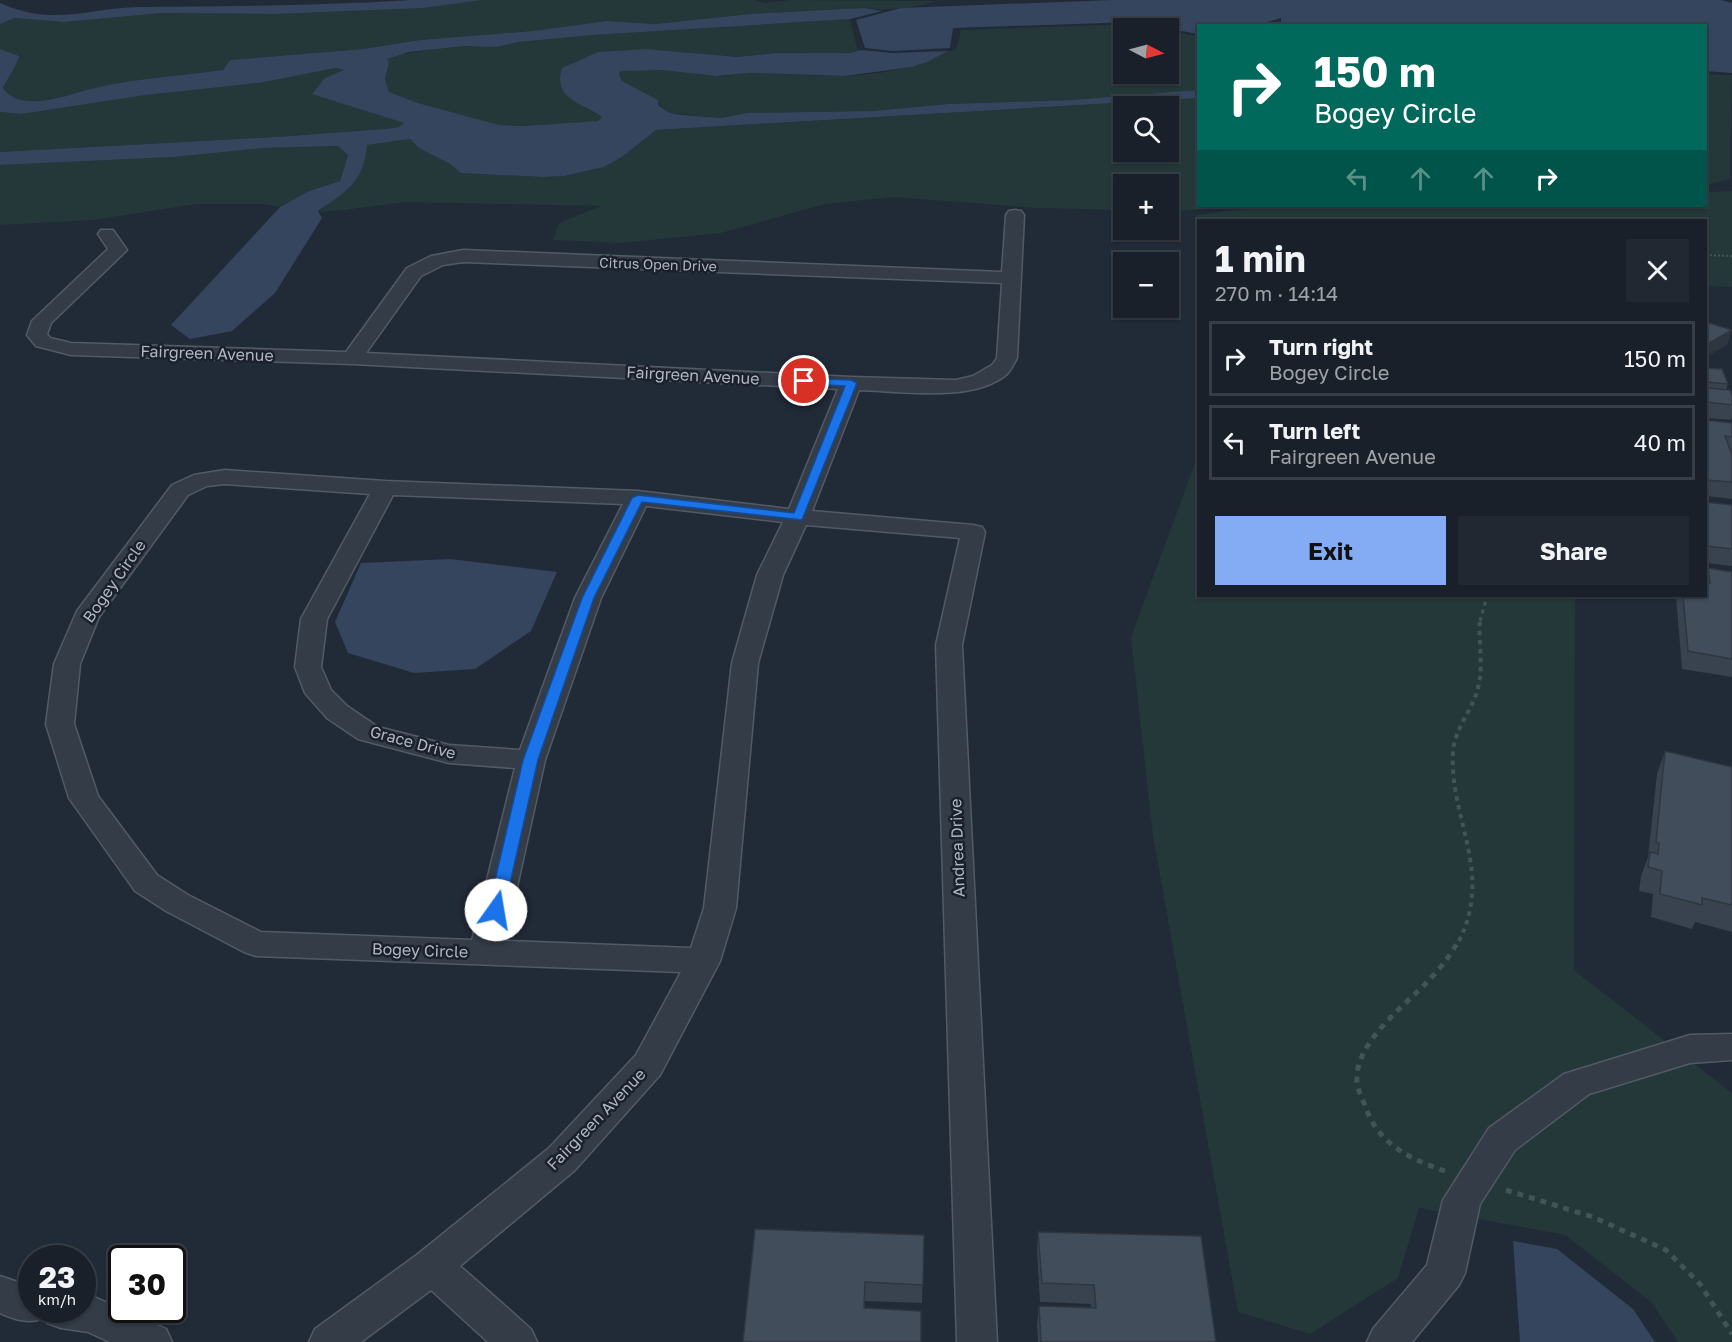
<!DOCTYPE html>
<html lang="en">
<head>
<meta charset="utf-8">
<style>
	:root { --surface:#192029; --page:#222831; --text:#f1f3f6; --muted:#9fa3a8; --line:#373e46; --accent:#84acf4 }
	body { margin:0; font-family:"Golos Text",sans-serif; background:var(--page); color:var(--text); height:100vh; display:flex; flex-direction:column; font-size:22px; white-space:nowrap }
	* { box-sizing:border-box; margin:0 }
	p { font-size:20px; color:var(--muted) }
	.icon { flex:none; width:33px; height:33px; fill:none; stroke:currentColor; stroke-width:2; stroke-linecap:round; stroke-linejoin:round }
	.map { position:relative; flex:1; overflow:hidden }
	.sheet { position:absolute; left:1197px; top:219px; width:510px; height:378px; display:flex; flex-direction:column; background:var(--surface); border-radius:0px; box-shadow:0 2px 4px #0004,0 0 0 2px var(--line) }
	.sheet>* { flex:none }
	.guide { position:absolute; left:1197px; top:24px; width:510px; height:183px; border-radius:0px; box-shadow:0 2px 4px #0004,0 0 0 2px var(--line); background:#00695c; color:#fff; overflow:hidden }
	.needle { width:39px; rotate:96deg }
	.buttons { position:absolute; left:1113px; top:18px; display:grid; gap:12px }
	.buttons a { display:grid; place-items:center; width:66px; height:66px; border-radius:0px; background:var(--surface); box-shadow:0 2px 4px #0004,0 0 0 2px var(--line); font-size:30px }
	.speed { position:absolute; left:18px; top:1245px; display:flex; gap:12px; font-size:30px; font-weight:700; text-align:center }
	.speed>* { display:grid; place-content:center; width:78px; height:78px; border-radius:50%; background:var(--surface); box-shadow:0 2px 4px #0004,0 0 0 2px var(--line); line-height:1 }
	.speed small { font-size:15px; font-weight:400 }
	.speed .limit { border:3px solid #111; border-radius:9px; background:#fff; color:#111 }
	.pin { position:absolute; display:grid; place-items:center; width:51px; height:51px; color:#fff; margin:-26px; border:3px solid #fff; border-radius:50%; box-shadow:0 2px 6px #0007 }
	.me { position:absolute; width:66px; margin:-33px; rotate:13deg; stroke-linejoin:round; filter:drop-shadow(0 0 4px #0008) }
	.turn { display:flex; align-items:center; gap:21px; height:126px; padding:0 18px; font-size:27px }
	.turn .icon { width:78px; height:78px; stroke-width:2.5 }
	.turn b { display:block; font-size:42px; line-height:51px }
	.lanes { display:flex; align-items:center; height:57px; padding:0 18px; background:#0003; justify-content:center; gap:30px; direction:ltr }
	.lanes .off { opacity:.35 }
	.round { display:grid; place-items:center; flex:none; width:63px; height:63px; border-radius:0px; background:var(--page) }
	.overview { display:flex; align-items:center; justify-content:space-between; height:102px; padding:0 18px }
	h1 { font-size:36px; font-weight:700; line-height:45px }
	.cta { display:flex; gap:12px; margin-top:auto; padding:12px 18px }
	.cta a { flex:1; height:69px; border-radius:0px; background:var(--accent); color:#111; font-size:24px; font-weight:700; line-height:69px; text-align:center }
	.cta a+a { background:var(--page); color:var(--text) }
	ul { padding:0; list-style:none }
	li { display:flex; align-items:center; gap:18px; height:75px; margin:0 12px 9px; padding:0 6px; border:3px solid var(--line); border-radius:0px }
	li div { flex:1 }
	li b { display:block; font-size:22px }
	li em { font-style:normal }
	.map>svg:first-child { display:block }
	.green { fill:#243739; fill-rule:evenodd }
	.water { fill:#35455e }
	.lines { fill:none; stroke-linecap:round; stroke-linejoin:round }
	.minor-casing { stroke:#525a65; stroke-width:3 }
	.path-far3 { stroke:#425457; stroke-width:2; stroke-dasharray:2 2; stroke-linecap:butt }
	.path-far2 { stroke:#425457; stroke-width:3; stroke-dasharray:4 4; stroke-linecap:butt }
	.path-far1 { stroke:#425457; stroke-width:4; stroke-dasharray:4.5 4.5; stroke-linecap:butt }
	.path { stroke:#425457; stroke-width:5; stroke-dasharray:6 6; stroke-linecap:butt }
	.minor { fill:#343c48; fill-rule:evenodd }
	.wall { fill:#39424f }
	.shaded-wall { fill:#2e3640 }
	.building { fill:#424d5c; stroke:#2e3640; stroke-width:1.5 }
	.route { fill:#1a73e8; stroke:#114b97; stroke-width:1.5 }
	.labels { text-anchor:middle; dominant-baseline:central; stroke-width:5; stroke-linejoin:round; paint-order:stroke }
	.far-street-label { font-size:14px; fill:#afb7c4; stroke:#1a212c }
	.street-label { font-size:16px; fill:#afb7c4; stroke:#1a212c }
</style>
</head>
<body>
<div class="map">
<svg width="1732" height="1342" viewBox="0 0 1732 1342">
	<rect width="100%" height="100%" fill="#212a37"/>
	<path class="green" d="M 482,0 L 755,0 L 765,3 L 790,0 L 935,1 C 917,8 883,11 864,8 L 750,14 L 655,24 L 607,21 L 533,31 L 420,40 L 363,49 L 230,60 L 223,70 C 180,76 137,78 95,88 C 72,93 46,105 22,100 C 15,99 7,94 3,88 C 7,80 18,62 19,56 L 0,49 L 0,24 L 15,18 L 64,22 L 162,13 L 275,14 L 424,8 Z
		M 850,19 L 857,48 L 862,51 C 833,56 803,52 774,53 C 760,54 747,57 733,57 C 687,54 613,40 573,63 L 585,108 L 602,117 L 598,121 L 591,122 L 523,126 L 498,125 L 418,103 L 389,92 L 385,79 L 389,63 L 386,59 L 393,56 L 435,49 L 479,45 L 497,47 L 518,42 L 594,35 Z
		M 1132,24 L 1157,28 L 1124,28 L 1124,74 L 1168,74 L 1169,31 L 1198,36 L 1198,90 L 1071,100 L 948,104 L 872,111 L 747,113 L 721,118 L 670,113 L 643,92 L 622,81 L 619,74 L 620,71 C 652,65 684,73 716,76 C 729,77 741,73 753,73 C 782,74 811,76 841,76 C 865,75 891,72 914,66 C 929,63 942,51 956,50 L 961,30 Z
		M 336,68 L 345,70 L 325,78 L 355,107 L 405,123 L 399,127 L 384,129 L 276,137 L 0,152 L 0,112 L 21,114 L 146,95 L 259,83 Z
		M 1706,74 L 1732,75 L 1730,179 L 1706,185 Z
		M 1198,98 L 1198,206 L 1239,206 L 1169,212 L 1168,184 L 1124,184 L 1123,210 L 1037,208 L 893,197 L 825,204 L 721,233 L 621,243 L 553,240 L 559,223 L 601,206 L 406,202 L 344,210 L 318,212 C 337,198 366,169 367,145 L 410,139 L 419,148 L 450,164 L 461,173 L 543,177 L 564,176 L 604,167 L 622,157 L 656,130 ZM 1124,106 L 1168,106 L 1168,152 L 1124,152 Z
		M 338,146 L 348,155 L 340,181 L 309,191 L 280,207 L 263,204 L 196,204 L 93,220 L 0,225 L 0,165 L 174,157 L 264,148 Z
		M 1732,191 L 1732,287 L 1706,286 L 1706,220 L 1198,220 L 1198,230 L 1196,215 L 1269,206 L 1706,206 L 1706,192 Z
		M 1198,455 L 1198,596 L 1575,596 L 1574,970 L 1732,1093 L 1732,1342 L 1678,1342 L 1651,1302 L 1565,1235 L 1419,1208 L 1398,1278 L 1310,1334 L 1238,1312 L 1153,836 L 1131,637 Z"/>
	<path class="water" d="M 411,0 L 482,0 L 424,8 L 275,14 L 162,13 L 64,22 L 15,18 L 0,24 L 0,3 C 54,27 86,8 140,7 C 230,6 320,6 411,0 Z
		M 1112,0 L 1721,0 L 1732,3 L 1732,73 L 1706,71 L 1706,26 L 1281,26 L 1281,18 L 1257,25 L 1198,26 L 1198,34 L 1133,22 L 953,28 L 950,48 L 892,51 L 865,48 L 856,20 L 901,8 Z
		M 864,8 L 882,11 L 850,19 L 594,35 L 518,42 L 497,47 L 465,46 L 409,52 L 387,59 L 389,63 L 385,79 L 389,92 L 418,103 L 499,125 L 523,126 L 598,121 L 602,117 C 584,103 552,100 562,68 L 598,52 L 646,49 L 737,57 L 776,53 L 850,53 L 862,50 L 892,53 L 948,51 L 927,62 L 912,67 L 844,76 L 751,73 L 716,76 L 662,70 L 620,71 L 619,75 L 622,81 L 658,100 L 658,105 L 670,113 L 682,115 L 721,118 L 747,113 L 872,111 L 948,104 L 1071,100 L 1198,90 L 1198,98 L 656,130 L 622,157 L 604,167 L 564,176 L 543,177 L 461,173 L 450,164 L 419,148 L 410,139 L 367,145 C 364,182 347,191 318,211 L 322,218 L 275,293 L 232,331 L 190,339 L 171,325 L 280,207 L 309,191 L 340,181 L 348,155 L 338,146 L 264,148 L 174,157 L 0,165 L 0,152 L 276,137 L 384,129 L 399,127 L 404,123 L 312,94 L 325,78 L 344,70 L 336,68 L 259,83 L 146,95 L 21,114 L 0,112 L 0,49 L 19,56 C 19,61 7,80 3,88 C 7,94 15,99 22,100 C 46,105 72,93 95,88 C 137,78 180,76 223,70 L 230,60 L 363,49 L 420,40 L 533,31 L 607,21 L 655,24 L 750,14 Z
		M 450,559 L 557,572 L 531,631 L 475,669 L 414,673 L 348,653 L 335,622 L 361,563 Z
		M 1513,1241 L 1557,1249 L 1633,1309 L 1655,1342 L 1520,1342 Z"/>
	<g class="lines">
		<defs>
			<path id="minor" d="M 1015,210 L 1021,211 L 1024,215 L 1017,358 C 1014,363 1011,370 1007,374 C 974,403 900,391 859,390 L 812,511 L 973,525 L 982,527 L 985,532 L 962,645 L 997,1342 L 957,1342 L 936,645 L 960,538 L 806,525 L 783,575 L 758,663 L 736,908 L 720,961 L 660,1075 L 575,1170 L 460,1266 L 531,1329 L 537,1342 L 488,1342 L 431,1290 L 361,1342 L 309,1342 L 315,1329 L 418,1254 L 549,1148 L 636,1055 L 681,972 L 256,956 L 244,952 L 166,911 L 135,891 L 69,798 L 46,724 L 54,664 L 77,611 L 172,485 L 194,475 L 225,470 L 385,481 L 638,491 L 789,509 L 838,389 L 352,364 L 71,355 L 36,346 L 27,335 L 32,321 L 108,249 L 98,234 L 101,230 L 113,230 L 127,250 L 51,323 L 47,334 L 50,338 L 71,343 L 346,352 L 407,268 L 431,256 L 463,250 L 1002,272 L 1006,215 L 1009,211 ZM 463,262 L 1002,283 L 997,358 L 992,365 L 973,376 L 956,380 L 851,377 L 366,353 L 421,276 L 443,265 ZM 225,484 L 370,494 L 301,619 L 295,667 L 305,693 L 327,718 L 358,739 L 449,763 L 515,768 L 472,940 L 261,932 L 188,895 L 157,875 L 98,796 L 74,724 L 80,664 L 99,617 L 188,495 L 207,486 ZM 393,495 L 623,504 L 575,598 L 520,750 L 449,745 L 378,727 L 347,706 L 331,690 L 321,667 L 327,619 ZM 646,506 L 783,522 L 757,575 L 732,663 L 704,908 L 691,948 L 505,941 L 545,760 L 601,598 Z
				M 1732,1034 L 1732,1060 L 1690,1063 L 1589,1094 L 1515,1150 L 1480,1204 L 1465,1273 L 1459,1285 L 1412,1342 L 1367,1342 L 1373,1329 L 1427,1265 L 1443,1200 L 1489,1128 L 1564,1074 L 1690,1035 Z
				M 0,1276 L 32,1287 L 32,1310 L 82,1310 L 82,1295 L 92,1296 L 166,1329 L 172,1342 L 110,1342 L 88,1332 L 61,1328 L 47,1323 L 45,1318 C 28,1324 16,1320 0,1313 Z"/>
		</defs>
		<use href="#minor" class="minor-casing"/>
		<path class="path-far3" d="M 1706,255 L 1732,256"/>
		<path class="path-far2" d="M 1480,621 L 1487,596"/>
		<path class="path-far1" d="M 1459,941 C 1494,872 1449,819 1453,752 C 1454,730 1473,709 1478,688 C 1484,666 1478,642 1480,619"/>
		<path class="path" d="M 1445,1171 C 1412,1160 1378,1144 1366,1108 C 1363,1100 1358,1091 1357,1082 C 1354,1042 1405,1006 1429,980 C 1441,968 1451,954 1459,940
			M 1506,1190 L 1593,1217 L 1666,1250 L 1700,1284 L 1732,1334"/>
		<use href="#minor" class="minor"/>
	</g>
	<path class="wall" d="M 1706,368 L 1728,384 L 1726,390 L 1732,395 L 1732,417 L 1731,420 L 1706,418 Z
		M 1706,420 L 1732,423 L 1732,499 L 1706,496 Z
		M 1706,502 L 1732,505 L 1732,566 L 1706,563 Z
		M 1708,568 L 1732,572 L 1732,677 L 1682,669 L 1676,596 L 1706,596 L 1706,576 Z
		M 1665,751 L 1732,767 L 1732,932 L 1695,922 L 1692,929 L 1651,917 L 1653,894 L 1639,891 L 1641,876 L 1648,857 L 1657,774 Z
		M 1038,1232 L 1216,1342 L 1038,1342 L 1037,1324 L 1039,1306 L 1091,1307 L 1091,1304 L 1040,1302 L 1037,1250 Z
		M 924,1235 L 922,1303 L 865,1301 L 865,1308 L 743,1342 Z"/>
	<path class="shaded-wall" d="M 1732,330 L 1727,345 L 1706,357 L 1706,345 Z"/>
	<path class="building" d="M 1706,322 L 1732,330 L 1706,345 Z
		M 1706,368 L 1722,369 L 1728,384 L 1706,382 Z
		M 1706,388 L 1730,390 L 1732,395 L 1732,405 L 1706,402 Z
		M 1706,420 L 1732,423 L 1732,437 L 1725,436 L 1732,455 L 1732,482 L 1706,480 Z
		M 1706,502 L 1732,505 L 1732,549 L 1706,546 Z
		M 1708,568 L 1732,572 L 1732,659 L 1688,651 L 1683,596 L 1706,596 L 1706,582 L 1710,583 Z
		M 1665,751 L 1732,767 L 1732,905 L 1702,898 L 1702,905 L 1660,894 L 1662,871 L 1648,867 L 1650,852 L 1658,854 L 1659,843 L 1656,842 Z
		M 755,1229 L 924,1235 L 923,1285 L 865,1282 L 864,1308 L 921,1311 L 921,1342 L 743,1342 Z
		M 1038,1232 L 1201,1236 L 1216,1342 L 1041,1342 L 1039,1306 L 1096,1308 L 1094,1285 L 1042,1283 Z"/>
	<path class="route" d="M 800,378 L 851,380 L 857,383 L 802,520 L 642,502 L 594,598 L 538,760 L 504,910 L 502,914 L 490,914 L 488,910 L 523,760 L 582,598 L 632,498 L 638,495 L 794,513 L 845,386 L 804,384 L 799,381 Z"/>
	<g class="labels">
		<g class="far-street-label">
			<text transform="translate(658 264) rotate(2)">Citrus Open Drive</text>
		</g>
		<g class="street-label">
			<text transform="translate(207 353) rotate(2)">Fairgreen Avenue</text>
			<text transform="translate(693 375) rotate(3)">Fairgreen Avenue</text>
			<text transform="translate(114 581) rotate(-55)">Bogey Circle</text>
			<text transform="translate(413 742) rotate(15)">Grace Drive</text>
			<text transform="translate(957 848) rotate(-92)">Andrea Drive</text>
			<text transform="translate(420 950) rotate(2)">Bogey Circle</text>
			<text transform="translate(596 1119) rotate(-46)">Fairgreen Avenue</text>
		</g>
	</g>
</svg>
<div class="buttons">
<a><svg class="needle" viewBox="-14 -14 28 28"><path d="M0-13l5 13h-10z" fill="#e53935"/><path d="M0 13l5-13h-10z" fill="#9fa3a8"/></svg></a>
<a><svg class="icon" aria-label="search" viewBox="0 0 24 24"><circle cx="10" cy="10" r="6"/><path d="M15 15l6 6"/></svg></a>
<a>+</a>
<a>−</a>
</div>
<div class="speed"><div>23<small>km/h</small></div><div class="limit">30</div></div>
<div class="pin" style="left:804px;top:381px;background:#d93025"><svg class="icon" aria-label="arrive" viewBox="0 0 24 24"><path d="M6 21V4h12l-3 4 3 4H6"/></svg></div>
<svg class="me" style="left:496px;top:910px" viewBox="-20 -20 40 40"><circle r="19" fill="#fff"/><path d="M0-13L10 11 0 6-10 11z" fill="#1a73e8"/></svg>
<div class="guide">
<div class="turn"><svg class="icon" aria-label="right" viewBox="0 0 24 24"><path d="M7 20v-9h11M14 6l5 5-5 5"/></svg><div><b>150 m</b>Bogey Circle</div></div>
<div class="lanes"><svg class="icon off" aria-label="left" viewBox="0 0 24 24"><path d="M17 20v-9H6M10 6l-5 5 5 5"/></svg><svg class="icon off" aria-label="ahead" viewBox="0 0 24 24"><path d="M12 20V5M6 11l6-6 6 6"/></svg><svg class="icon off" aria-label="ahead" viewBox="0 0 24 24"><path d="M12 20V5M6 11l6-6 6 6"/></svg><svg class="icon" aria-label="right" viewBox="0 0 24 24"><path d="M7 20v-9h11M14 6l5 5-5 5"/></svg></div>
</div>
<section class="sheet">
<div class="overview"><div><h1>1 min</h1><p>270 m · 14:14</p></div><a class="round"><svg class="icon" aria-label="close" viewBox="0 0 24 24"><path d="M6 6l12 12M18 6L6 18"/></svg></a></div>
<ul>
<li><svg class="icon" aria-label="right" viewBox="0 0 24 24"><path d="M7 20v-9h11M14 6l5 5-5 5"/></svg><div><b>Turn right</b><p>Bogey Circle</p></div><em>150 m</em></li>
<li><svg class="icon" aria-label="left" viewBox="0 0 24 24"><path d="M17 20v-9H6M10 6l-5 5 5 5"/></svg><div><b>Turn left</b><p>Fairgreen Avenue</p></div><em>40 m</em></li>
</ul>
<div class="cta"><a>Exit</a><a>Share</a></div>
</section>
</div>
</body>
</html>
